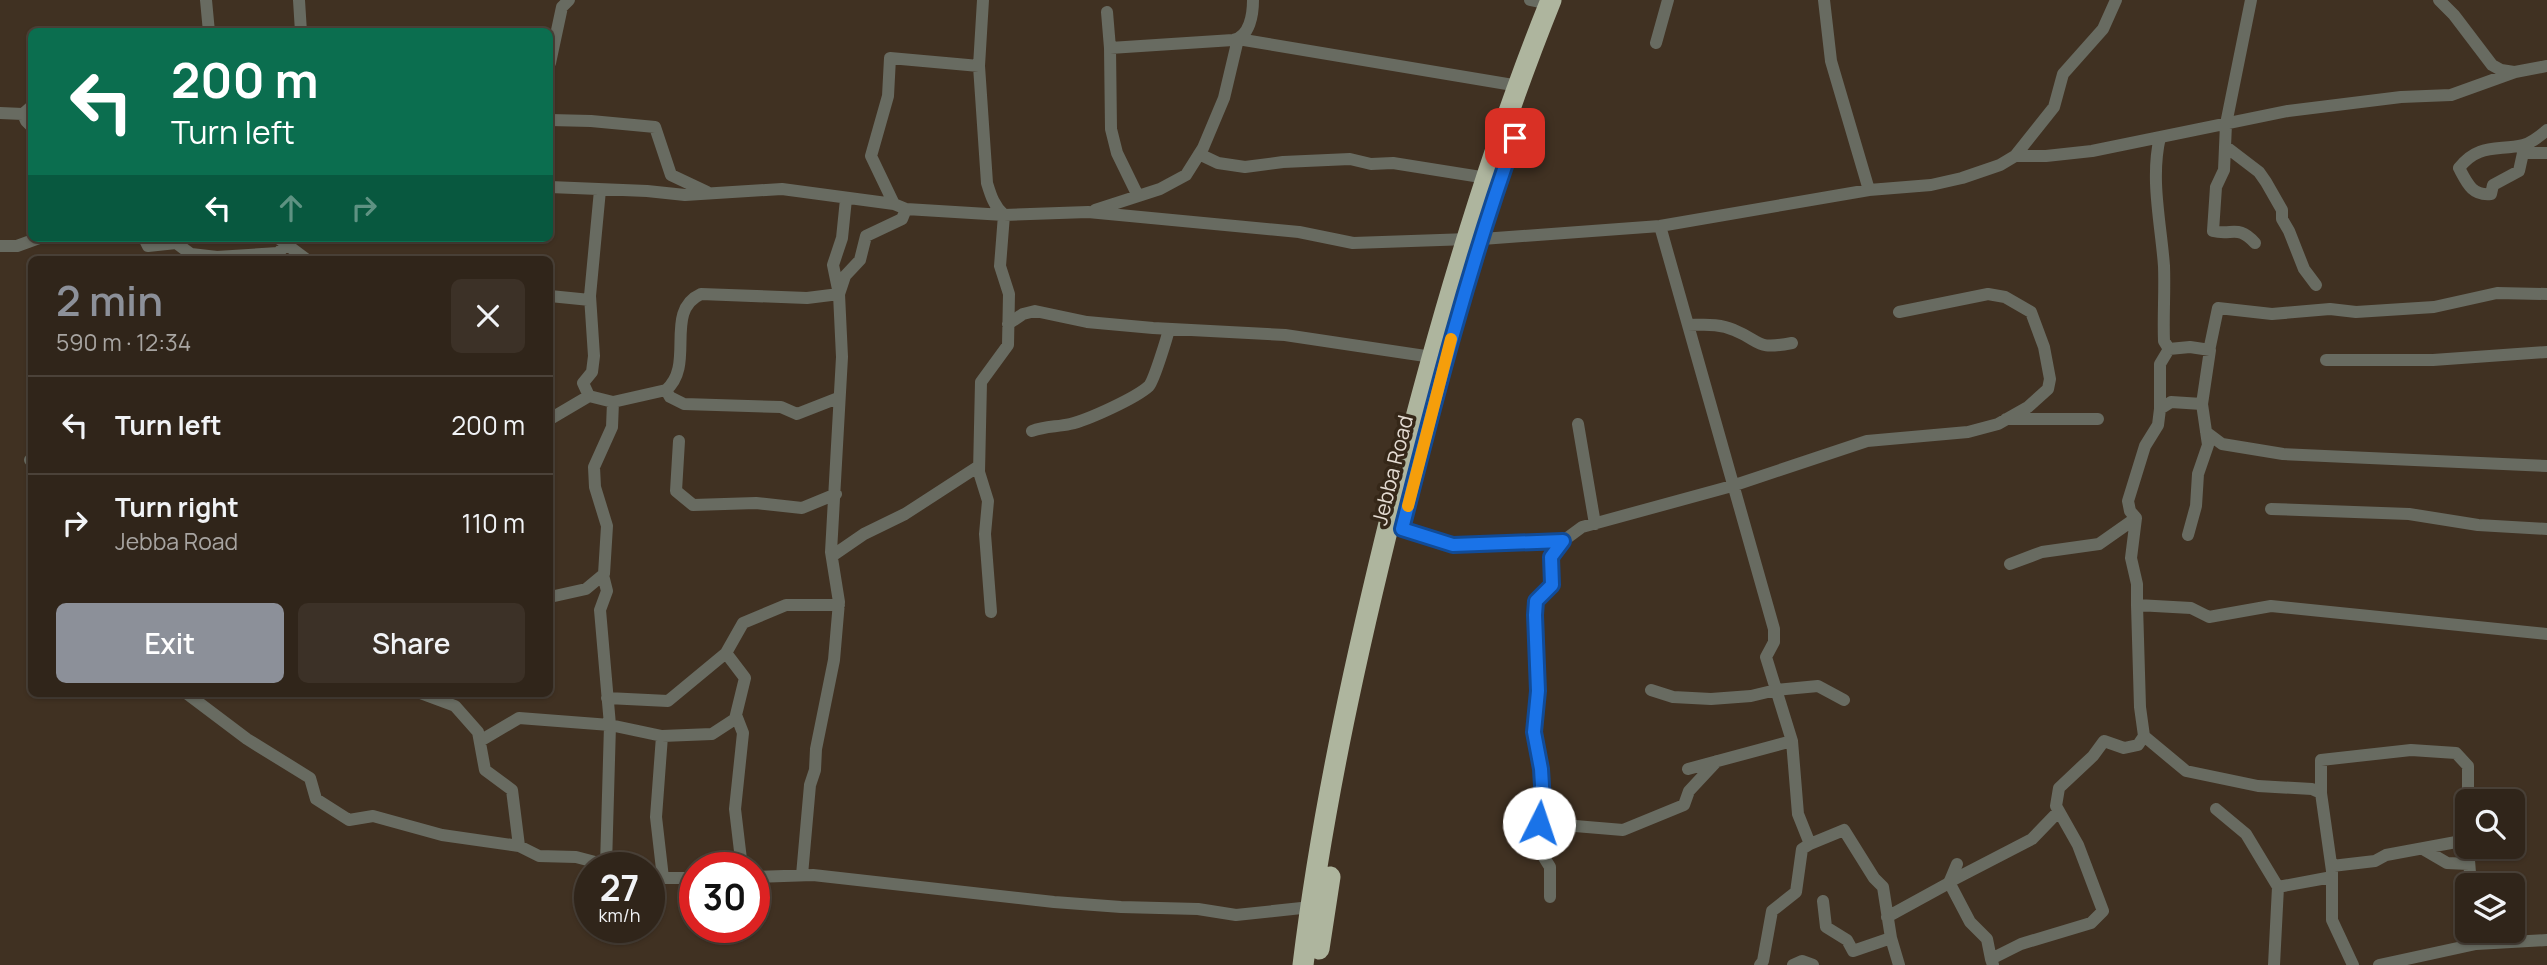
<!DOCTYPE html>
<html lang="en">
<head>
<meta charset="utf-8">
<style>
	:root { --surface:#30251a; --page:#3c3127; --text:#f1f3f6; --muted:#a8a5a2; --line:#4b4239; --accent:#8c9099 }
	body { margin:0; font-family:Manrope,sans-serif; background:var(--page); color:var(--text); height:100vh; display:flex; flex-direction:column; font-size:26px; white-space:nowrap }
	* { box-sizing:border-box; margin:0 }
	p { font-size:23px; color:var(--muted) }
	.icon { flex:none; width:38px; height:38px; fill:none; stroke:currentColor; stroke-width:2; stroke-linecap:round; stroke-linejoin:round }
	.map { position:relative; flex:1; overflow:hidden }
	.details { position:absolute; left:28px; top:256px; width:525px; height:441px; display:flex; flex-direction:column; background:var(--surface); border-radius:10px; box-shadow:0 2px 5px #0004,0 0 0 2px var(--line) }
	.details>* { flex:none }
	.top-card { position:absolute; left:28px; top:28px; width:525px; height:214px; border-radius:10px; box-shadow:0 2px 5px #0004,0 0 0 2px var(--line); background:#0b6e4f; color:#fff; overflow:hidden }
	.buttons { position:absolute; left:2455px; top:789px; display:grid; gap:14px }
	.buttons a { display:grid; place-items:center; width:70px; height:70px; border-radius:10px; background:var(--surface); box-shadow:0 2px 5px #0004,0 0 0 2px var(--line); font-size:35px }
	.speed { position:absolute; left:574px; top:852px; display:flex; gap:14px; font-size:35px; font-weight:700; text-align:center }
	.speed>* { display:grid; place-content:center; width:91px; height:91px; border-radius:50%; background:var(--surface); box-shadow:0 2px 5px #0004,0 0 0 2px var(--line); line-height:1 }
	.speed small { font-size:18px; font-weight:400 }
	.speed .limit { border:10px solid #d22; background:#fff; color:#111 }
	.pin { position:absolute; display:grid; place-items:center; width:60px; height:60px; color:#fff; margin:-30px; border-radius:14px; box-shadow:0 4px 10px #0006 }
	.me { position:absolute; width:77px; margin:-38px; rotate:4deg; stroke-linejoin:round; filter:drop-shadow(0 0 5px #0008) }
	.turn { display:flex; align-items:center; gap:24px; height:147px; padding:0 28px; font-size:32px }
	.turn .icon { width:91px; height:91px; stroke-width:2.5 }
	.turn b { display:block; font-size:49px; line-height:60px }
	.lanes { display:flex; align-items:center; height:66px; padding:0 28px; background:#0003; justify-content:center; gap:35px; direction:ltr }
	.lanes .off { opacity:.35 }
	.round { display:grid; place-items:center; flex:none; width:74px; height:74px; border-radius:10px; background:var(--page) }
	.headline { display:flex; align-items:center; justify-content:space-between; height:119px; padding:0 28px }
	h1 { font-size:42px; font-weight:600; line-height:52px; color:var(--accent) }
	.button { display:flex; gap:14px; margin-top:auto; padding:14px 28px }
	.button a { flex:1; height:80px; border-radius:10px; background:var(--accent); color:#fff; font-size:28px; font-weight:600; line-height:80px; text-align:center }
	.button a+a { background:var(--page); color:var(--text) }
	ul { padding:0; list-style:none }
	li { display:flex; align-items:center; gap:21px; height:98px; padding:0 28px; border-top:2px solid var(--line) }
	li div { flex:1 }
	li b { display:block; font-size:26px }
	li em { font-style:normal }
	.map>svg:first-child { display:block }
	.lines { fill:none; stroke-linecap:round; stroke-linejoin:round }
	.street { stroke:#686b61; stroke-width:12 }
	.highway { stroke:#aeb59e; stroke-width:21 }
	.route-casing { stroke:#114b97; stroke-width:18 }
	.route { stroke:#1a73e8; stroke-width:12 }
	.slow { stroke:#f59e0b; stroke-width:12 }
	.labels { text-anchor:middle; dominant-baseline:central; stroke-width:7; stroke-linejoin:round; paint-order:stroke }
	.street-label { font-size:21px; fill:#e4dbd2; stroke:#352718 }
</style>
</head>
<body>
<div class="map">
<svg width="2547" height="965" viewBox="0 0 2547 965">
	<rect width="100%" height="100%" fill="#403122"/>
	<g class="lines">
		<path class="street" d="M 206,0 L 209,32
			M 299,0 L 301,32
			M 1530,0 L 1549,4
			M 1824,0 L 1831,61 L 1869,190
			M 2251,0 L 2226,124 L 2224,170 L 2216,187 L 2213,231 C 2232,236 2238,224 2255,243
			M 2439,0 L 2454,15 L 2492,65 L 2501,70 L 2514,72
			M 1107,12 L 1110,48 L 1233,40 C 1250,37 1253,14 1253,0
			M 1656,43 L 1668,0
			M 1110,48 L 1111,129 L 1117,153 L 1138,196
			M 550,63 L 562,7 L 569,0
			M 979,66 L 987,183 C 991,196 994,206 1004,215 L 1000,266 L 1009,294 L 1008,345 L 981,382 L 979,472 L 988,501 L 985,534 L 991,612
			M 0,113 L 23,114 L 32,106
			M 23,114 L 26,121 L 32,127
			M 550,120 L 591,121 L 655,127 L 671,175 L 707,192
			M 2547,130 C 2540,136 2531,143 2523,145 C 2498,151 2478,143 2459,168 C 2467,183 2472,196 2491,194 L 2493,185 L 2519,171 L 2523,153 L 2547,153
			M 2160,137 C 2150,179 2161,224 2164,266 C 2165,291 2163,316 2164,341 L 2169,349 L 2190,347 L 2210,350 L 2202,404 L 2208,445 L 2198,474 L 2196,506 L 2188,535
			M 2225,146 L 2259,172 L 2266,182 L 2282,210 L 2282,219 L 2289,231 L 2304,269 L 2316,285
			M 1199,154 L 1218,163 L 1245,167 L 1283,162 L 1350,159 L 1371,164 L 1393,163 L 1487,178
			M 2015,156 L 2046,156 L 2092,151 L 2288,111 L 2401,97 L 2451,95 L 2515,72 L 2547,66
			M 550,187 L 647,191 L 685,195 L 782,189 L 894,204 L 906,209 L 1004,215 L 1088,212 L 1299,232 L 1353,243 L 1469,239
			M 894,204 L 871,156 L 888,96 L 890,58 L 979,66 L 983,0
			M 1095,210 L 1160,189 L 1186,175 L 1203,148 L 1224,98 L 1238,39 L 1519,86
			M 1660,226 L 1774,629 L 1774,642 L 1766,657 L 1792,741 L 1798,814 L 1810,844 L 1844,830 L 1874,878 L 1883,887 L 1891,938 L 1899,965
			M 144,238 L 148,246 L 176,243 L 191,254 L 217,257 L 278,253 L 286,245
			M 278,238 L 306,259
			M 1482,239 L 1660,226 L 1869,190 L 1931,185 L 1962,178 L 2000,165 L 2015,156 L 2054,107 L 2063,74 L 2103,29 L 2116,0
			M 0,246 L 17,246 L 39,238
			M 550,296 L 590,300
			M 1008,324 L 1023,314 L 1035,311 L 1087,322 L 1153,328 L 1285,335 L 1432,357
			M 1688,325 C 1703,325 1719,323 1734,330 C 1763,342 1755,350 1792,343
			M 2209,351 L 2218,308 L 2272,314 L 2330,309 L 2356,312 L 2434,307 L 2497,293 L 2547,294
			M 2326,360 L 2433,360 L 2547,352
			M 666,390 L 670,397 L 684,404 L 781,407 L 797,414 L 838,398
			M 589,396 L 583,383 L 592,372 L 594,356 L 590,296 L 600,190
			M 2160,409 L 2160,364 L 2169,349
			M 550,419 L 589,396 L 613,402 L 666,390 C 696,365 663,311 701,294 L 807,298 L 839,294 L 845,276 L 860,260 L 866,236 L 902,219 L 906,209
			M 2006,419 L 2098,419
			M 1578,424 L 1595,524
			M 1032,431 C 1045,426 1057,427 1070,424 C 1088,420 1136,398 1149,386 C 1154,380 1167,338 1169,329
			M 2206,432 L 2222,444 L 2283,454 L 2547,466
			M 679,441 L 676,491 L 693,505 L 756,503 L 802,508 L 836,494
			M 30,460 L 32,460
			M 2271,509 L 2409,514 L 2478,525 L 2547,529
			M 2136,518 L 2130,511 L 2128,501 L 2145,446 L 2158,425 L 2160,409 L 2171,402 L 2202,404
			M 1402,529 L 1453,545 L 1563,541
			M 832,556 L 864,534 L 905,514 L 979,466
			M 2010,564 L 2042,552 L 2099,544 L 2136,518 L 2131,558 L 2137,584 L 2137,605
			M 603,575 L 607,591 L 600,610 L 610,725 L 606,865
			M 550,597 L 586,589 L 604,574 L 607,526 L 595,487 L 594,467 L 612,427 L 613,402
			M 1651,690 L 1673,697 L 1711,699 L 1751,696 L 1776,690 L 1818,686 L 1844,700
			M 186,693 L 247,739 L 310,778 L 316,799 L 349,820 L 373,816 L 442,835 L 519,846 L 539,856 L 576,857 L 618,868
			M 420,693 L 455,706 L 478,732 L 485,770 L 512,790 L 519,846
			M 607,698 L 668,701 L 726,653 L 743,623 L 786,605 L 839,605
			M 736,715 L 743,733 L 735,809 L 742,868
			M 662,736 L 656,817 L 663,878
			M 480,741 L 519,718 L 610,725 L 662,736 L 712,734 L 735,719 L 745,678 L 726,653
			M 1688,769 L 1792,741
			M 2321,793 L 2312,789 L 2258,786 L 2186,771 L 2144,736 L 2140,707 L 2137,605 L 2191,608 L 2209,617 L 2271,606 L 2547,634
			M 2216,809 L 2246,834 L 2278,887 L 2274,965
			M 1539,823 L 1623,830 L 1684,805 L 1689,791 L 1717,761
			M 2468,847 L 2471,886
			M 2423,849 L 2447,863 L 2469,864
			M 2332,866 L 2375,861 L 2386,855 L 2467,840
			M 649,875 L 663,878 L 695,878
			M 802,875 L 810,785 L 815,770 L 816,749 L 834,660 L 839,602 L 831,552 L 842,357 L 839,294 L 833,265 L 842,238 L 846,199
			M 754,877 L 813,875 L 1054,902 L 1121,907 L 1198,909 L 1236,915 L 1311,907
			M 2278,887 L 2332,877
			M 1550,897 L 1550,867 L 1540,851 L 1539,823 L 1543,802 L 1541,769 L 1534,731 L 1538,691 L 1535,615 L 1536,601 L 1552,585 L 1551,557 L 1563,541 L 1582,527 L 1732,486 L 1867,441 L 1968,432 L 1998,424 L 2028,407 L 2048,389 L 2050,379 L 2044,347 L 2031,312 L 2005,297 L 1988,294 L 1899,312
			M 1823,901 L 1826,927 L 1847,940 L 1853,951 L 1891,938
			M 1887,917 L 1949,883 L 1957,864
			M 1991,959 L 1987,939 L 1970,922 L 1949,882 L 2032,839 L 2059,811
			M 1760,965 L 1763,961 L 1772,911 L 1796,892 L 1802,849 L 1810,844
			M 1793,965 L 1802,961 L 1813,965
			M 1993,965 L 1991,959 L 2021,944 L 2091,923 L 2103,911 L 2078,845 L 2056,806 L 2059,788 L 2093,756 L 2104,741 L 2124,748 L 2138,745 L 2144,736
			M 2353,965 L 2332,920 L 2332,871 L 2321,793 L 2321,760 L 2411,750 L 2456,753 L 2468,766 L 2468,802
			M 2379,965 L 2476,944 L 2547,940"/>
		<path class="highway" d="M 1319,949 L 1330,877
			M 1303,965 C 1323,802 1359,642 1399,483 C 1440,320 1488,156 1551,0"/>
	</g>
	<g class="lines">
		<defs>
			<path id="route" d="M 1515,138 C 1469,266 1435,398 1402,529 L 1453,545 L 1563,541 L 1551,557 L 1552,585 L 1536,601 L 1535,615 L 1538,691 L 1534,732 L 1541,769 L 1543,802 L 1539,823"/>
		</defs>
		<use href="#route" class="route-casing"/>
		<use href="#route" class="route"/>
		<path class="slow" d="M 1408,506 L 1451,339"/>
	</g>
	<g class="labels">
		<g class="street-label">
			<text transform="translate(1392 470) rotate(-76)">Jebba Road</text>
		</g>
	</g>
</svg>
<div class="buttons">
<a><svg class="icon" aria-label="search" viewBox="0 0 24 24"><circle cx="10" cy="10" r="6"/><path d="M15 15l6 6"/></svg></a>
<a><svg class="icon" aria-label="layers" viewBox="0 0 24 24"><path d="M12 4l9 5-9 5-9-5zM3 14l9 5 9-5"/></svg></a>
</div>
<div class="speed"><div>27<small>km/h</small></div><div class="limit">30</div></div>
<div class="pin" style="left:1515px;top:138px;background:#d93025"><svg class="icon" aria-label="arrive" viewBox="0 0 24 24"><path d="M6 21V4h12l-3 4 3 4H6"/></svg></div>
<svg class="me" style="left:1539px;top:823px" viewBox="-20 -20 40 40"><circle r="19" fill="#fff"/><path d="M0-13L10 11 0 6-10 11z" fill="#1a73e8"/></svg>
<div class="top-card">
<div class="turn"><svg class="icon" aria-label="left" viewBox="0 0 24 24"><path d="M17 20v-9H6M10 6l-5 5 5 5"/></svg><div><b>200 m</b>Turn left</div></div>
<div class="lanes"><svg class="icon" aria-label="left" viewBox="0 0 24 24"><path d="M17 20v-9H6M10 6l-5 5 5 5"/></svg><svg class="icon off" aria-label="ahead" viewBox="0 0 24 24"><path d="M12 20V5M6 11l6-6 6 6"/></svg><svg class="icon off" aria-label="right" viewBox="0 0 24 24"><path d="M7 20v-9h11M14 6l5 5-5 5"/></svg></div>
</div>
<section class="details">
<div class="headline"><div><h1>2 min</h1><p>590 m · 12:34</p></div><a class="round"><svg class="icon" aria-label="close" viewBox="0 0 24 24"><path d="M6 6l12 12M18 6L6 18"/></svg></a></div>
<ul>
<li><svg class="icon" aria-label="left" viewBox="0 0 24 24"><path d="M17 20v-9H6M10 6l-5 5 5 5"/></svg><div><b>Turn left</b></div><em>200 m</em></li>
<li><svg class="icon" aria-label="right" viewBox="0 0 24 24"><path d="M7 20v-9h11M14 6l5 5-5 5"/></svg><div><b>Turn right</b><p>Jebba Road</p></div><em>110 m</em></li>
</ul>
<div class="button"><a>Exit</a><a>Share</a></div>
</section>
</div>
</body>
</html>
